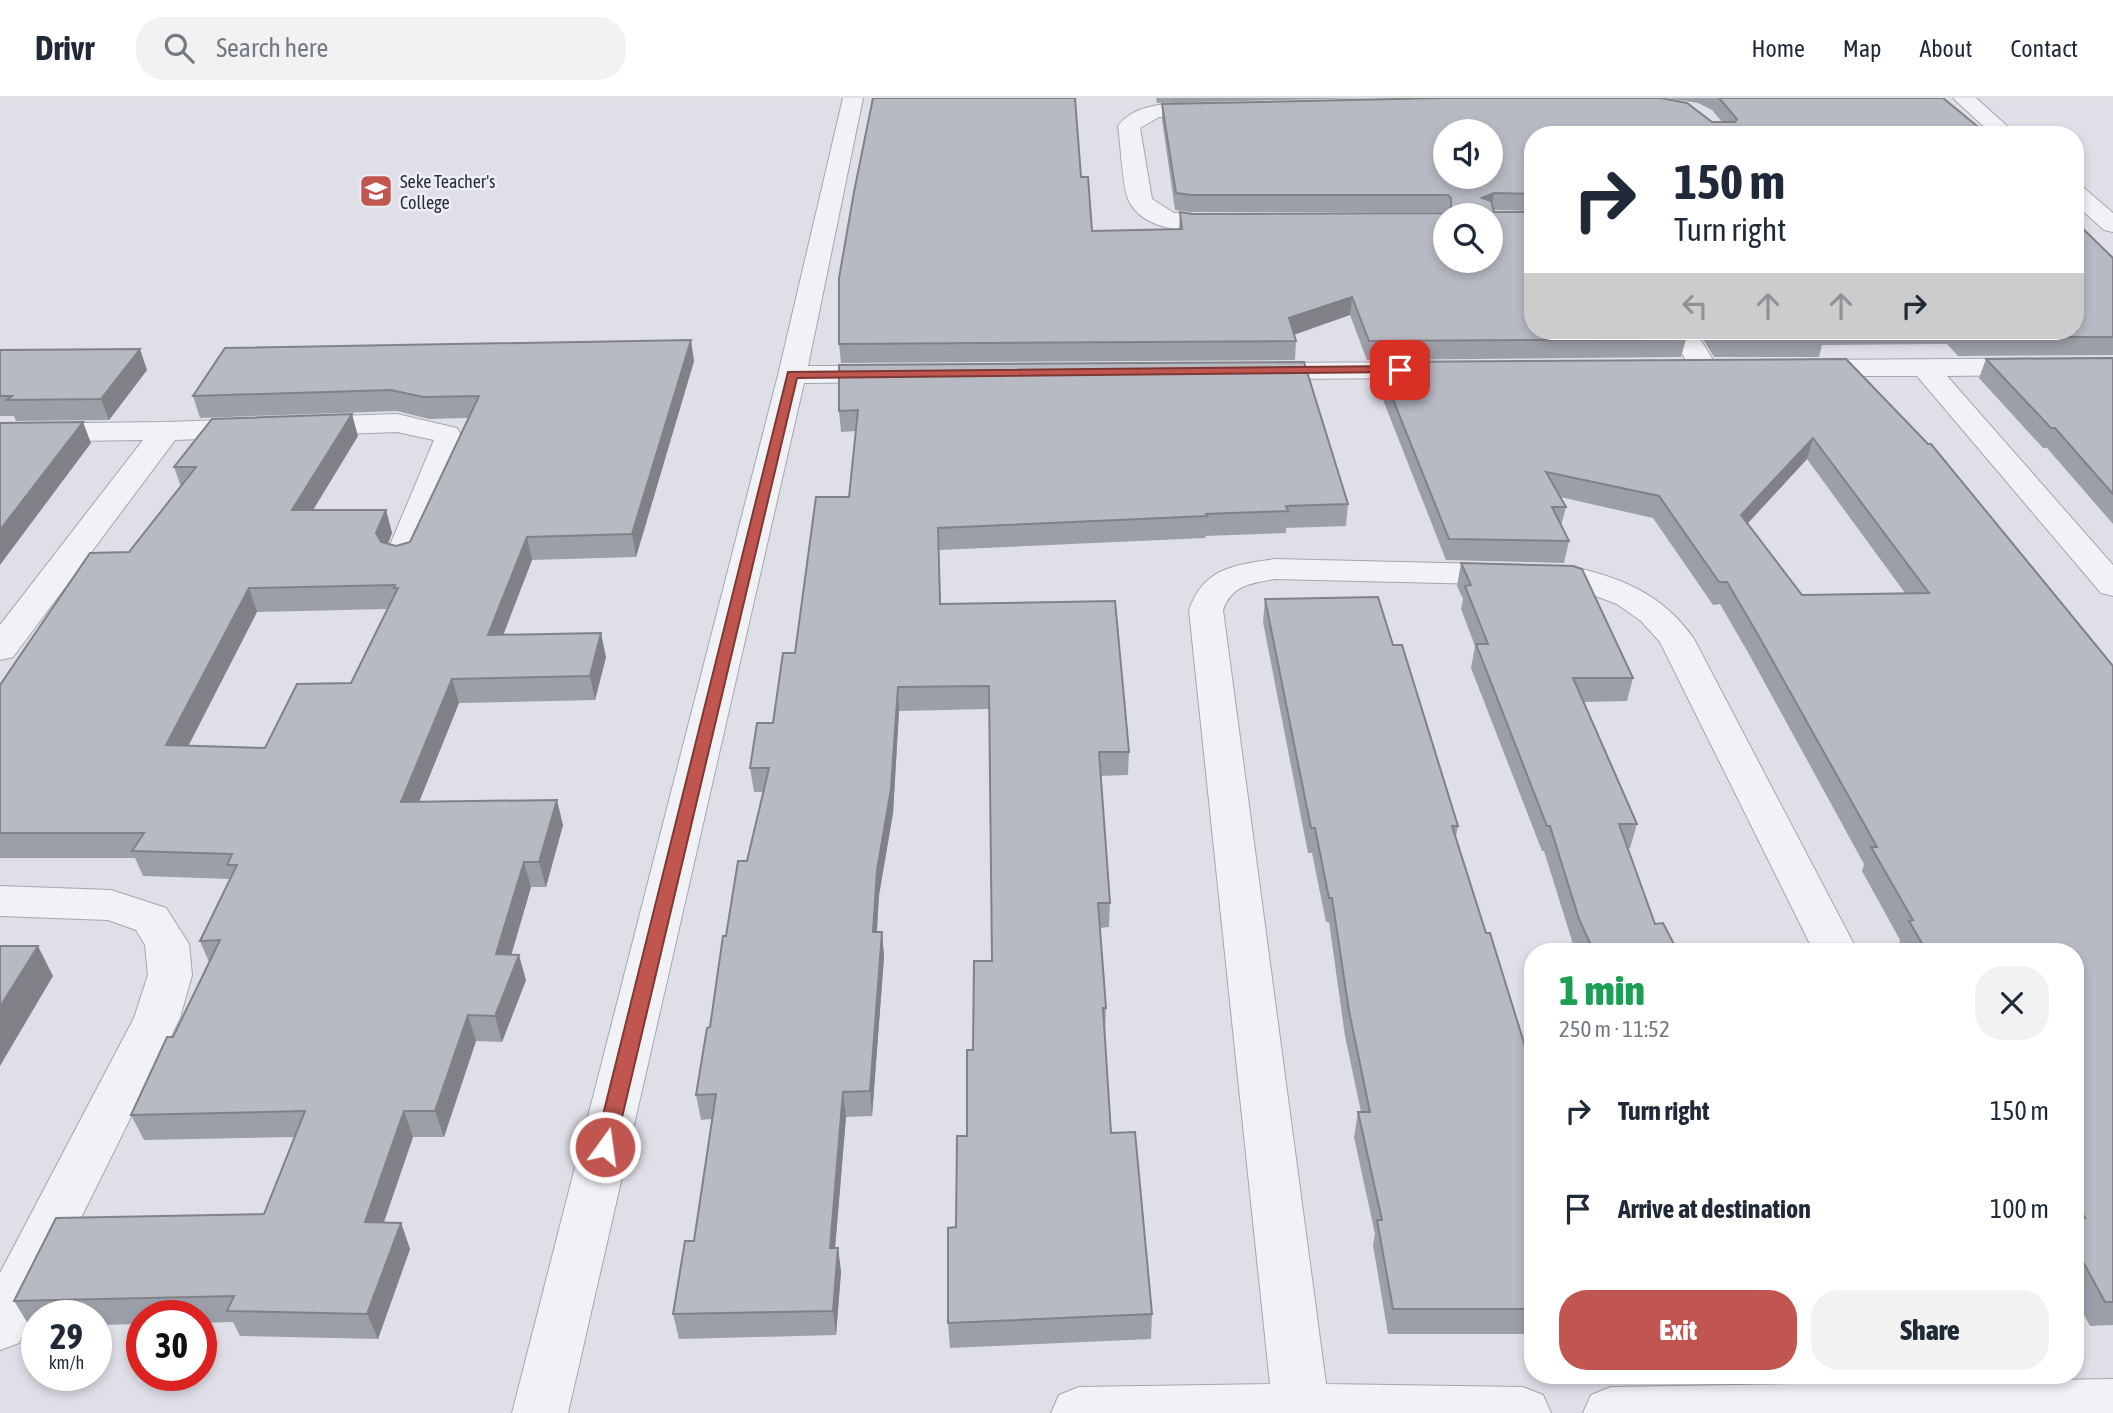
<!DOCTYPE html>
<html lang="en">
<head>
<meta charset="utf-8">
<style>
	:root { --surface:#fff; --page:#f2f2f3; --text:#1f2937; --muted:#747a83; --line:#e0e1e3; --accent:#c0564f }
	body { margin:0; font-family:"Asap Condensed",sans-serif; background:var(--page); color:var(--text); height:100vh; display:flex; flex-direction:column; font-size:26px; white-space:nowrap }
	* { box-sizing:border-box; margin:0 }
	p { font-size:23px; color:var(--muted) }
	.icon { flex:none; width:38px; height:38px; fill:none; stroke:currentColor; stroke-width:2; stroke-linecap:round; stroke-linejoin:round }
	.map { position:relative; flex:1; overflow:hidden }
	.details { position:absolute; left:1524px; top:845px; width:560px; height:441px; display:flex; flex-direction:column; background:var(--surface); border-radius:28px; box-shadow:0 4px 10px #0003 }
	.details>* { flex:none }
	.hud { position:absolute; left:1524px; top:28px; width:560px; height:214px; border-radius:28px; box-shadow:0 4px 10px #0003; background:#fff; color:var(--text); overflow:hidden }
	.fabs { position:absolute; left:1433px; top:21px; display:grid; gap:14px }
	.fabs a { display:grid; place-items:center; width:70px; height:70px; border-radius:50%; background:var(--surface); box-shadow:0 4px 10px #0003; font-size:35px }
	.speed { position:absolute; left:21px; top:1202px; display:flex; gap:14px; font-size:35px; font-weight:700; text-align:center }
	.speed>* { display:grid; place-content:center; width:91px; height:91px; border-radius:50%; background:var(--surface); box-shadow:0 4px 10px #0003; line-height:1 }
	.speed small { font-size:18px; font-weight:400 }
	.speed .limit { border:10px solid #d22; background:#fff; color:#111 }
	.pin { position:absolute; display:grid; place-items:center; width:60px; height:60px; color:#fff; margin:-30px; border-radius:14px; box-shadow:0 4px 10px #0006 }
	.me { position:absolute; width:77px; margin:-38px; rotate:14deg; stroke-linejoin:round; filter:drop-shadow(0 0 5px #0008) }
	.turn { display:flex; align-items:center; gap:24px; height:147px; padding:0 35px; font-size:32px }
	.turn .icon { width:91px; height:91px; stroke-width:2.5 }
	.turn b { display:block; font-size:49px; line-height:60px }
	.lanes { display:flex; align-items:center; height:66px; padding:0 35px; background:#0003; justify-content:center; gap:35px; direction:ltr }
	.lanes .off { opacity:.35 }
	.round { display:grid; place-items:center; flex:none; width:74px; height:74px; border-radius:28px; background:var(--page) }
	.summary { display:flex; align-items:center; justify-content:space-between; height:119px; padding:0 35px }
	h1 { font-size:42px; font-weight:800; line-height:52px; color:#1e9e55 }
	.button { display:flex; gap:14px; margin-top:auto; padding:14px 35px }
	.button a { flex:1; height:80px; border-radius:28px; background:var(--accent); color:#fff; font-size:28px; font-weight:800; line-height:80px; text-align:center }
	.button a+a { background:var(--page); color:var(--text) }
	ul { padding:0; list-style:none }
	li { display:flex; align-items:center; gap:21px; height:98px; padding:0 35px }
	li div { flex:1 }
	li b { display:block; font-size:26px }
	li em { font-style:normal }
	header { display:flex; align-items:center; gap:42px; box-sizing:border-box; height:98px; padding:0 35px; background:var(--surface); border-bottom:2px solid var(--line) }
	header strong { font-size:33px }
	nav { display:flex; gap:38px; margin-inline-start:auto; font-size:24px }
	.search { width:490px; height:63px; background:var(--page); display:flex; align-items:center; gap:18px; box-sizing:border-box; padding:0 24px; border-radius:28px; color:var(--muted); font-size:26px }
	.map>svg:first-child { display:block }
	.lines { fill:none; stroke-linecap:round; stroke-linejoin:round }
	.minor-casing { stroke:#a5a6b0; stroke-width:2 }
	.minor { fill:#f1f2f5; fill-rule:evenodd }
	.wall { fill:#9d9fa8; fill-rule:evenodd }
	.shaded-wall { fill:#808288 }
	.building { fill:#b7b9c3; stroke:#808288; stroke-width:2; fill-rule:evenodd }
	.route { fill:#c0564f; stroke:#7d3833; stroke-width:2 }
	.labels { text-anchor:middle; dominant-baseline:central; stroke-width:5; stroke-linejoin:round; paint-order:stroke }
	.far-poi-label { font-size:18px; fill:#292c3c; stroke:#eeeff4; text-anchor:start }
</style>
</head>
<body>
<header>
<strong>Drivr</strong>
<div class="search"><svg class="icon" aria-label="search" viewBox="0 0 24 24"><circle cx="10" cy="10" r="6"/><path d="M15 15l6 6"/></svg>Search here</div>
<nav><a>Home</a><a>Map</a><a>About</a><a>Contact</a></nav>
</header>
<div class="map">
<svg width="2113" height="1315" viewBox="0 0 2113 1315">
	<rect width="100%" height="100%" fill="#dfe0e7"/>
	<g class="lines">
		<defs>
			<path id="minor" d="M 843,0 L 863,0 L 808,268 L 893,268 L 903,270 L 907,276 L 903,282 L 893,284 L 804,285 L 568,1315 L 512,1315 L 778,277 Z
				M 1953,0 L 1976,0 L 2017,37 L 1993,37 Z
				M 1180,5 L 1221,7 L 1224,12 L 1221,17 L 1213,18 L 1159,19 L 1140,30 L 1152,101 L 1174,115 L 1240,118 L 1243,123 L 1240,128 C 1208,136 1146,138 1129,103 C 1122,89 1121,46 1118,28 C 1132,9 1158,6 1180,5 Z
				M 2076,88 L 2084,90 L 2113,115 L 2113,134 L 2104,132 L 2076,107 Z
				M 1669,233 L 1695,233 L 1718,270 L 1714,276 L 1704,278 L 1694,276 Z
				M 2113,260 L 2113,276 L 1947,278 L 2113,467 L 2113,498 L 2101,495 L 1917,278 L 1804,278 L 1794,276 L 1790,270 L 1794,264 L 1804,262 Z
				M 1428,264 L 1438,266 L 1442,272 L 1438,278 L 1428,280 L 1254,281 L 1244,279 L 1240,273 L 1244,267 L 1254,265 Z
				M 397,316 L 457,330 L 465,344 L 414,466 L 402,469 L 390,466 L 385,459 L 434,342 L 397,334 L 175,342 L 13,559 L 0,562 L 0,527 L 143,342 L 0,344 L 0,326 L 166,324 Z
				M 1275,461 L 1569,468 C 1620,479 1663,496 1694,541 L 1858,854 L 1814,854 L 1660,544 L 1641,523 L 1617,506 L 1569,488 L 1275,481 C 1251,485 1232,487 1223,512 L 1326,1286 L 1523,1289 L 1543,1297 L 1551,1315 L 1051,1315 L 1059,1297 L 1079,1289 L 1270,1286 L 1189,512 C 1204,469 1235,467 1275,461 Z
				M 0,788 L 111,792 L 166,810 L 189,846 L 192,877 L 180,920 L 19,1245 L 0,1252 L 0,1175 L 134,920 L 148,877 L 145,847 L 136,832 L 108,822 L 0,818 Z
				M 2113,1281 L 2113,1315 L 1583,1315 L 1591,1297 L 1611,1289 Z"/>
		</defs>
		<use href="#minor" class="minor-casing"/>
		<use href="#minor" class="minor"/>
	</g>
	<path class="wall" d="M 1156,0 L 1367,0 L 1157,5 Z
		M 1667,0 L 1943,0 L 1988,37 L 1533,37 L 1533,113 L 1493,112 L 1494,114 L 1686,241 L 1681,259 L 1367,262 L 1350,217 L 1294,236 L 1296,243 L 1295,262 L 841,265 L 839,246 L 1081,79 L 1092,133 L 1179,131 L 1180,114 L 1192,116 L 1447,115 L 1446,114 L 1191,114 L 1175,112 L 1162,22 L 1162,6 L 1722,24 L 1712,12 L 1698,5 Z
		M 2113,160 L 2113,257 L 1958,258 L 1947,246 L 1938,246 L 1822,247 L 1819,259 L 1714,259 L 1698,233 L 2076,233 Z
		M 0,252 L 147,272 L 109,322 L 16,323 L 14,318 L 0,318 Z
		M 2113,260 L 2113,426 L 2047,350 L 2043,350 L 1979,280 L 1986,261 Z
		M 1846,261 L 2113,568 L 2113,1227 L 2090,1228 L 2076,1202 L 2076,854 L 1903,854 L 1899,847 L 1900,842 L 1862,773 L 1864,766 L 1750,558 L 1720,506 L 1713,507 L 1653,420 L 1560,399 L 1566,409 L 1561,428 L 1569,443 L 1564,465 L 1446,462 L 1376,284 L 1378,264 ZM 1807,361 L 1905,495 L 1802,497 L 1748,425 Z
		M 694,263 L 636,459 L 532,462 L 503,537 L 606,559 L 595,602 L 459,605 L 419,704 L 563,727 L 546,789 L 531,789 L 511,857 L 526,882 L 502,944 L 476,943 L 444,1039 L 413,1039 L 384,1124 L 401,1125 L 410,1151 L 378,1241 L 240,1238 L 233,1224 L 201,1225 L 201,1218 L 142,1218 L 142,1226 L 96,1227 L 96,1218 L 37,1218 L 37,1228 L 30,1229 L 14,1203 L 264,1116 L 294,1039 L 144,1042 L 131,1017 L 173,939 L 209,864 L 200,843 L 230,781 L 143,778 L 135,760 L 0,760 L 0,587 L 129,454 L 181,389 L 174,369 L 358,338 L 313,412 L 386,412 L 392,435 L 388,446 L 396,448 L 410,444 L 468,320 L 429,321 L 397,313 L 200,320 L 193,298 ZM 388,511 L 351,585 L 265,650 L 188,648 L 257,514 Z
		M 839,267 L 1348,406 L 1346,428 L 1286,430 L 1286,435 L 1206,438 L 1205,440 L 939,452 L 941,506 L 1129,654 L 1128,677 L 1100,678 L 1110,805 L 1109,829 L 1100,830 L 1106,910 L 1105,934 L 1104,934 L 1111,1035 L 1152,1216 L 1151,1241 L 950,1250 L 948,1225 L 956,1129 L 967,1038 L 973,952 L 992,863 L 989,611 L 899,613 L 893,715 L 879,797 L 877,834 L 882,834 L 884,859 L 872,1018 L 846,1019 L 835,1150 L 838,1150 L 841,1174 L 836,1237 L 679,1241 L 673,1216 L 694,1143 L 712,1021 L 701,1022 L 696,997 L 710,929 L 726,838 L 747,763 L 763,694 L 754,694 L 750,670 L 773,625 L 795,555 L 849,399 L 856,333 L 841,334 L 839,313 Z
		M 1461,465 L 1633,580 L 1627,603 L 1584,604 L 1637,726 L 1630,750 L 1627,750 L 1655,826 L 1678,854 L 1576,854 L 1573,846 L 1544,753 L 1542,753 L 1471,570 L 1475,548 L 1461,511 L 1463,501 L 1457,488 Z
		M 1265,501 L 1393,547 L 1458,728 L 1456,738 L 1486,835 L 1533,974 L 1533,1236 L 1388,1236 L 1373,1147 L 1375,1136 L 1354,1039 L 1358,1014 L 1361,1014 L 1345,938 L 1329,824 L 1326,824 L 1312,755 L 1308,755 L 1263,524 Z"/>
	<path class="shaded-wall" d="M 1494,95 L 1491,112 L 1482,100 Z
		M 1352,199 L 1350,217 L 1288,239 L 1289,220 Z
		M 691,242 L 694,263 L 636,459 L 632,436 Z
		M 140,251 L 147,272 L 109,322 L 101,301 Z
		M 352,316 L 358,338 L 299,435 L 292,412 Z
		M 83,324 L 91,345 L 0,467 L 0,432 Z
		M 1813,340 L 1807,361 L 1735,439 L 1741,417 Z
		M 386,412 L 392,435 L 383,458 L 376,435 Z
		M 527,439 L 532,462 L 494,561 L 488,537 Z
		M 249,490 L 257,514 L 176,672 L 166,647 Z
		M 601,535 L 606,559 L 595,602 L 590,578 Z
		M 452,581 L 459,605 L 409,729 L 401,704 Z
		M 898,589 L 899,613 L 893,715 L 879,797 L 875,859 L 873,834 L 877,772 Z
		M 557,702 L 563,727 L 546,789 L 539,764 Z
		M 524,764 L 531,789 L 504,882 L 496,856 Z
		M 882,834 L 884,859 L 872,1018 L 870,993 Z
		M 38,848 L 53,878 L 0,968 L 0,909 Z
		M 519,857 L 526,882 L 502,944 L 495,918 Z
		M 468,917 L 476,943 L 444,1039 L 435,1013 Z
		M 843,994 L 846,1019 L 833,1175 L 830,1150 Z
		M 404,1013 L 413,1039 L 375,1150 L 365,1124 Z
		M 401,1125 L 410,1151 L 378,1241 L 367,1216 Z
		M 838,1150 L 841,1174 L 836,1237 L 833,1213 Z"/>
	<path class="building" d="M 873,0 L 1075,0 L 1081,79 L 1088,79 L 1092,133 L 1182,131 L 1180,114 L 1192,116 L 1448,115 L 1451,113 L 1451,100 L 1448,97 L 1192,97 L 1176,95 L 1162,6 L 1441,0 L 1661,0 L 1687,5 L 1712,24 L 1735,24 L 1737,21 L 1719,0 L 1943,0 L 1988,37 L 1533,37 L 1533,96 L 1494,95 L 1482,100 L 1491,103 L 1494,114 L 1533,114 L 1533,233 L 1681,233 L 1686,241 L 1369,243 L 1352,199 L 1289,220 L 1296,243 L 839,246 L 839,180 L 854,94 ZM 1446,33 L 1491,33 L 1491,79 L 1446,79 ZM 1446,117 L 1491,117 L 1491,163 L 1446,163 Z
		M 2076,124 L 2113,160 L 2113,239 L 1965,239 L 1958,233 L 2076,233 Z
		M 1714,233 L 1817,233 L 1824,240 L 1719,241 Z
		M 691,242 L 632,436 L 527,439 L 488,537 L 601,535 L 590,578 L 452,581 L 401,704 L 557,702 L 539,764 L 524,764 L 496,856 L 519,857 L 495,918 L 468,917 L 435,1013 L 404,1013 L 365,1124 L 401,1125 L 367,1216 L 227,1213 L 234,1198 L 14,1203 L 56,1120 L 264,1116 L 305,1013 L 131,1017 L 167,939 L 173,939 L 220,842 L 200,843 L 237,767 L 227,767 L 232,756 L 132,753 L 144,735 L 0,735 L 0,587 L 90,455 L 129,454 L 196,369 L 174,369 L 212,321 L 352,316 L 292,412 L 386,412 L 376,435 L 381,444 L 396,448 L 410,444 L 479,298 L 423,299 L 391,292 L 193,298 L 225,250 ZM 395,487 L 394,490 L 398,490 L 351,585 L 297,586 L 265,650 L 166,647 L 249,490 Z
		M 140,251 L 101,301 L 7,302 L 12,298 L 0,298 L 0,252 Z
		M 2113,260 L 2113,396 L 2055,330 L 2051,330 L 1986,261 Z
		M 1846,261 L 1928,346 L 1931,346 L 2113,568 L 2113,1204 L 2105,1204 L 2076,1151 L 2076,1120 L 2085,1120 L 2076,1103 L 2076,854 L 1927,854 L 1909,823 L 1913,822 L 1871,749 L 1877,749 L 1757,535 L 1727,484 L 1719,484 L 1659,398 L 1546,374 L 1566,409 L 1552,409 L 1569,443 L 1449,441 L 1378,264 ZM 1813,340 L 1929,495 L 1802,497 L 1741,417 Z
		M 1304,264 L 1348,406 L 1286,408 L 1288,413 L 1206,416 L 1207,418 L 938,430 L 940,506 L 1115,503 L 1129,654 L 1099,654 L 1110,805 L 1098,805 L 1106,910 L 1103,910 L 1111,1035 L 1135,1034 L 1152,1216 L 948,1225 L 948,1130 L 956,1129 L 957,1038 L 967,1038 L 967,952 L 973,952 L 974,863 L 992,863 L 989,588 L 898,589 L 891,691 L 877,772 L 873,834 L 882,834 L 870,993 L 843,994 L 830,1150 L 838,1150 L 833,1213 L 673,1216 L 685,1143 L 694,1143 L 716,996 L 696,997 L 707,930 L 710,929 L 723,838 L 726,838 L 738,763 L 747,763 L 769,670 L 750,670 L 757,625 L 773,625 L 783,555 L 795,555 L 816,399 L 849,399 L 858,312 L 839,313 L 839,267 Z
		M 83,324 L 0,432 L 0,325 Z
		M 1461,465 L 1573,468 L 1582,471 L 1633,580 L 1573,580 L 1637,726 L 1619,726 L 1655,826 L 1663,825 L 1678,854 L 1594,854 L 1579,821 L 1550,728 L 1547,728 L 1476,546 L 1488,546 L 1465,488 L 1471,487 Z
		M 1378,499 L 1393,547 L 1402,547 L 1458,728 L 1452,728 L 1486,835 L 1490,835 L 1533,974 L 1533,1211 L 1393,1211 L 1377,1122 L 1382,1122 L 1358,1014 L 1370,1014 L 1349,913 L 1332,800 L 1329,800 L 1315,730 L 1311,730 L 1265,501 Z
		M 0,848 L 38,848 L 0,909 Z"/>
	<path class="route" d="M 1400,268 L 1406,272 L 1404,274 L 797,280 L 615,1049 L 612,1055 L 605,1057 L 598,1055 L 595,1049 L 788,274 Z"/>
	<defs>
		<symbol id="university-square" viewBox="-11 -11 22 22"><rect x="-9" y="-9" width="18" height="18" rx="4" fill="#c0564f" stroke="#eeeff4"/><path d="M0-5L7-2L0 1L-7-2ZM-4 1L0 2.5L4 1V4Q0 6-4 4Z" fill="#fff"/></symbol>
	</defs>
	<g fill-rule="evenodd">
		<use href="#university-square" x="357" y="74" width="38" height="38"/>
	</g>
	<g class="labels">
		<g class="far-poi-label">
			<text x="400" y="83">Seke Teacher's<tspan x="400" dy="21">College</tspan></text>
		</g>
	</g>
</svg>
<div class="fabs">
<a><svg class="icon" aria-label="sound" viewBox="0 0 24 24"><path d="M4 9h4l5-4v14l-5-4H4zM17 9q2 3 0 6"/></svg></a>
<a><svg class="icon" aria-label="search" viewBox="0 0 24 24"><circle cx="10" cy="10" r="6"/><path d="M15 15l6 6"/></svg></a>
</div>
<div class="speed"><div>29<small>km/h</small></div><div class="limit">30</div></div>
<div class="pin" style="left:1400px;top:272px;background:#d93025"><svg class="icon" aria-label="arrive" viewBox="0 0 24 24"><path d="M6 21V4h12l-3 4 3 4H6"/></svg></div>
<svg class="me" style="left:605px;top:1049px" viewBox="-20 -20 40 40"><circle r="17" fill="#c0564f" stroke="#fff" stroke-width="3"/><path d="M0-11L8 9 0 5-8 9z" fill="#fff"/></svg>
<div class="hud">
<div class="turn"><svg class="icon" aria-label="right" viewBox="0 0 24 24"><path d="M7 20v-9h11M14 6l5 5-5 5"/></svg><div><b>150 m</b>Turn right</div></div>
<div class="lanes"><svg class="icon off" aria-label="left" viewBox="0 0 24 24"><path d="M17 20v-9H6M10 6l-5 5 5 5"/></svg><svg class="icon off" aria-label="ahead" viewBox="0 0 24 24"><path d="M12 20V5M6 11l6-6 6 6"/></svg><svg class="icon off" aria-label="ahead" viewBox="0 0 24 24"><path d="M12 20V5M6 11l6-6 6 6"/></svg><svg class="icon" aria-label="right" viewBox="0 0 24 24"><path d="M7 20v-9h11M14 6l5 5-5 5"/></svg></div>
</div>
<section class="details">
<div class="summary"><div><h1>1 min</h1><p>250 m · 11:52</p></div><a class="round"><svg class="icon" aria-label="close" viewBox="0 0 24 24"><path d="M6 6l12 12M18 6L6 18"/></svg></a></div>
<ul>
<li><svg class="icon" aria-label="right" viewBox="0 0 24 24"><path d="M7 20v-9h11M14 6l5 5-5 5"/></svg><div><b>Turn right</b></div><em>150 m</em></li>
<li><svg class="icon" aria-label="arrive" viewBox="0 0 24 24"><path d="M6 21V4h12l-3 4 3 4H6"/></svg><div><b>Arrive at destination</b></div><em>100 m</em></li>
</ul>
<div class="button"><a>Exit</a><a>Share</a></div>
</section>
</div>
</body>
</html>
